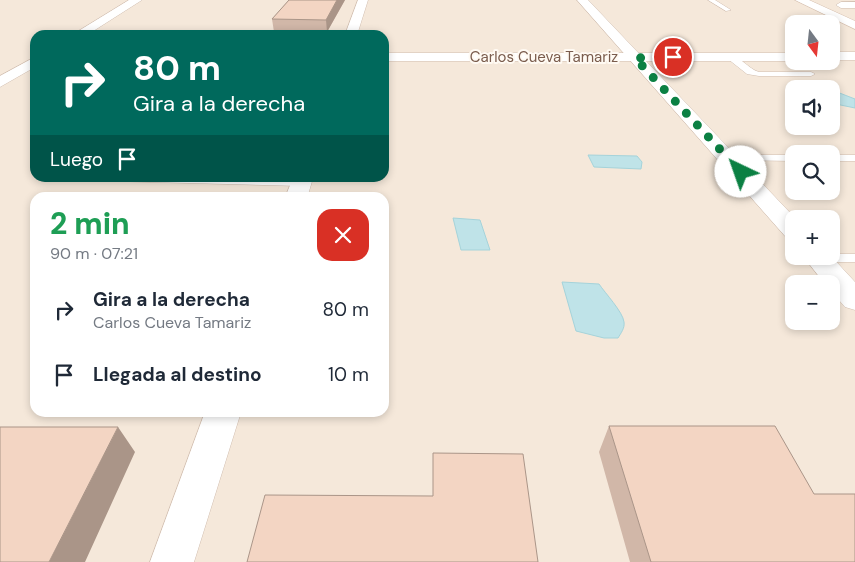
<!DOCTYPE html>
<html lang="es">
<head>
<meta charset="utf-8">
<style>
	:root { --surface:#fff; --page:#f6f6f7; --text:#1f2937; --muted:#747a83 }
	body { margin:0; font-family:"DM Sans",sans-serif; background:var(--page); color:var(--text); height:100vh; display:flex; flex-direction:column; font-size:19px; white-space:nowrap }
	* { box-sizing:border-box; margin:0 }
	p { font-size:16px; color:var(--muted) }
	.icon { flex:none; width:28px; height:28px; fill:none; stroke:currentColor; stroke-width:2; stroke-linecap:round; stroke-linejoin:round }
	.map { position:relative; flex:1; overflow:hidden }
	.details { position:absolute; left:30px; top:192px; width:359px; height:225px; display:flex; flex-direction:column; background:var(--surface); border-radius:15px; box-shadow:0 2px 8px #0003 }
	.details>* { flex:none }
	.top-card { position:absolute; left:30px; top:30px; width:359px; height:152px; border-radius:15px; box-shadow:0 2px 8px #0003; background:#00695c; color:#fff; overflow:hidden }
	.needle { width:32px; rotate:165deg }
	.tools { position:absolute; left:785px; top:15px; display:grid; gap:10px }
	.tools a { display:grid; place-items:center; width:55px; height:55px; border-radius:10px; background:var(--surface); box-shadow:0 2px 8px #0003; font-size:25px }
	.pin { position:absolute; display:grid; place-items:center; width:42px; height:42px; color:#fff; margin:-21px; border:2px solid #fff; border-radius:50%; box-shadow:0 1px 5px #0007 }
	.me { position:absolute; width:55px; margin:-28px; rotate:318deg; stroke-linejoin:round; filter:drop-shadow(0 0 4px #0008) }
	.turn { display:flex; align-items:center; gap:18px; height:105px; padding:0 20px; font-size:22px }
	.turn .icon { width:65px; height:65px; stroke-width:2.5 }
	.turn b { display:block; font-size:35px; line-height:42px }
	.then { display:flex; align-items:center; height:48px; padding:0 20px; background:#0003; gap:10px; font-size:19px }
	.round { display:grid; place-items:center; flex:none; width:52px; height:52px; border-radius:15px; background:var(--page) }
	.head { display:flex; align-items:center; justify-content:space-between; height:85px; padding:0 20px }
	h1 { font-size:30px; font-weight:800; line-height:38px; color:#1e9e55 }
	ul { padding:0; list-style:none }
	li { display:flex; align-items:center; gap:15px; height:65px; padding:0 20px }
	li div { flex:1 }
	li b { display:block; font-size:19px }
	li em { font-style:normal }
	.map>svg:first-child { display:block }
	.residential { fill:#f5e8da; fill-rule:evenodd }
	.water { fill:#bfe3e8; stroke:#a5d3da }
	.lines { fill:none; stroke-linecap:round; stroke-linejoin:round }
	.service-casing { stroke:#d1beb0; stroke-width:1 }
	.minor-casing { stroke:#d1beb0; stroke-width:1 }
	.tertiary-casing { stroke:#d1beb0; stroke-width:1 }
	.secondary-casing { stroke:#d6c0b0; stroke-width:1 }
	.service { fill:#fff; fill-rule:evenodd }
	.minor { fill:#fff; fill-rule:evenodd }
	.tertiary { fill:#fff; fill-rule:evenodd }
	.secondary { fill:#fff; fill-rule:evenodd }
	.wall { fill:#d1b7a8 }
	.shaded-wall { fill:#aa9588 }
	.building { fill:#f3d5c3; stroke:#aa9588 }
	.route { stroke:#0b8043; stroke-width:9; stroke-dasharray:0 16.2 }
	.labels { text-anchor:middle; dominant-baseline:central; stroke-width:4; stroke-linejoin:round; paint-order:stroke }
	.far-street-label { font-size:15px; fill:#7a5c4d; stroke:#fffaf3 }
</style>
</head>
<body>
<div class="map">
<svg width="855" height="562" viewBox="0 0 855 562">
	<rect width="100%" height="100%" fill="#fdf6ec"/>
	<path class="residential" d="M 0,0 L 855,0 L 855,562 L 0,562 ZM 794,24 L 831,24 L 831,61 L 794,61 ZM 35,35 L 384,35 L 384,178 L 35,178 ZM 794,89 L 831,89 L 831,126 L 794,126 ZM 794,154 L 831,154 L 831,191 L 794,191 ZM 35,198 L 384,198 L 384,412 L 35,412 ZM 794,219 L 831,219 L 831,256 L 794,256 ZM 794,284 L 831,284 L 831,321 L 794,321 Z"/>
	<path class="water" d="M 837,92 L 855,99 L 855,108 L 831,103 L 831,96 L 838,95 Z
		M 588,155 L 637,156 L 642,162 L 641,169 L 594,167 Z
		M 453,218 L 480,220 L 490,250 L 461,250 Z
		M 562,282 L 599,284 C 605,293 623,312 624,322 C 625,328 621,333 618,338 L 604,338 L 576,331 Z"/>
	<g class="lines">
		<defs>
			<path id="service" d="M 708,0 L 715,0 L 731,10 L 726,11 Z
				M 728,55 C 740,55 748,69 759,72 L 811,72 L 815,74 L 811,76 L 759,76 L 747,74 L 728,59 Z
				M 728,155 L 794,155 L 794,161 L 724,160 L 723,158 Z
				M 831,155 L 855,155 L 855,161 L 831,161 Z
				M 105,178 L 301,178 L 307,182 L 301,186 L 111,181 Z
				M 831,254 L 855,254 L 855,262 L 818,262 L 813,261 L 811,258 L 812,256 L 831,256 Z"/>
			<path id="minor" d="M 358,0 L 368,0 L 357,35 L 345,35 Z
				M 577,0 L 588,0 L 796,219 L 794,219 L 794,238 L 785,236 Z
				M 855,2 L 855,8 L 841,8 L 836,5 L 841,2 Z
				M 293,178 L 313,178 L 307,198 L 285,198 Z
				M 803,256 L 831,256 L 855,282 L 855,310 L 845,307 L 831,291 L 831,284 L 825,284 Z
				M 205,412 L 241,412 L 194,562 L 150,562 Z"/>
			<path id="tertiary" d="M 129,0 L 142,0 L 87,35 L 72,35 Z
				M 831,52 L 855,52 L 855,60 L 831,60 Z
				M 384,53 L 794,53 L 794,61 L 384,61 Z
				M 35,57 L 35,67 L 0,87 L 0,76 Z"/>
			<path id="secondary" d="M 795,0 L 809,0 L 855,21 L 855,29 Z"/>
		</defs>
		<use href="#service" class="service-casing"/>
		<use href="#minor" class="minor-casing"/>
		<use href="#tertiary" class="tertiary-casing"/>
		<use href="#secondary" class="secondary-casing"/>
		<use href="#service" class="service"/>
		<use href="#minor" class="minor"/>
		<use href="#tertiary" class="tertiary"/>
		<use href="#secondary" class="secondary"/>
	</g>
	<path class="wall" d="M 289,0 L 345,0 L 327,32 L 274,32 L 272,19 Z
		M 609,426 L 814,494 L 855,562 L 630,562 L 599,452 Z"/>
	<path class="shaded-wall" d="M 337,0 L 345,0 L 327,32 L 326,20 Z
		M 118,427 L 135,452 L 85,562 L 49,562 Z"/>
	<path class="building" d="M 289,0 L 337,0 L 326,20 L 272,19 Z
		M 609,426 L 775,426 L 814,494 L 855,494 L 855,562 L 651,562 Z
		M 0,427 L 118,427 L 49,562 L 0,562 Z
		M 433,453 L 523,454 L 538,562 L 247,562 L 265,495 L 433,496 Z"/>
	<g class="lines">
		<path class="route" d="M 673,57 L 635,58 L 741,172"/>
	</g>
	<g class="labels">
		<g class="far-street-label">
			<text x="544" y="57">Carlos Cueva Tamariz</text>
		</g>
	</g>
</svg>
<div class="tools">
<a><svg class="needle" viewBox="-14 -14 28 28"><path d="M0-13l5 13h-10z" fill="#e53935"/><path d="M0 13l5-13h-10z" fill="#747a83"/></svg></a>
<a><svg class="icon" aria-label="sound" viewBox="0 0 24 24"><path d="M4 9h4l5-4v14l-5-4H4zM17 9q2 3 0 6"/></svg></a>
<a><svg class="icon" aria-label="search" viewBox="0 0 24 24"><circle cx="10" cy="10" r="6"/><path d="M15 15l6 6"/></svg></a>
<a>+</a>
<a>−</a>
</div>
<div class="pin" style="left:673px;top:57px;background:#d93025"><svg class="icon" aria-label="arrive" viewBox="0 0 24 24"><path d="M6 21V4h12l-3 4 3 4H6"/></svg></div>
<svg class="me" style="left:741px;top:172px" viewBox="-20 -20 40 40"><circle r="19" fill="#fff"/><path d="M0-13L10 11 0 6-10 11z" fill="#0b8043"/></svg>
<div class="top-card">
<div class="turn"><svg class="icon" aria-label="right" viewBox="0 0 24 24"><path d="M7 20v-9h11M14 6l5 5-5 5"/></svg><div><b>80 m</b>Gira a la derecha</div></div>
<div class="then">Luego<svg class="icon" aria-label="arrive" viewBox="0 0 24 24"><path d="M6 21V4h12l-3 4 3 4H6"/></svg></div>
</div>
<section class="details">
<div class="head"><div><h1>2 min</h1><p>90 m · 07:21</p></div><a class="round" style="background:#d93025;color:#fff"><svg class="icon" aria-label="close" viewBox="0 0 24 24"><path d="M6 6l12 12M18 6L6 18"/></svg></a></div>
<ul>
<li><svg class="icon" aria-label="right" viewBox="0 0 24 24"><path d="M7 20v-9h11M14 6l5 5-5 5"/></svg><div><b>Gira a la derecha</b><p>Carlos Cueva Tamariz</p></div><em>80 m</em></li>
<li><svg class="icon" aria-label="arrive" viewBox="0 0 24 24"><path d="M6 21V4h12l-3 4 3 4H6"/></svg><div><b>Llegada al destino</b></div><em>10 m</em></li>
</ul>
</section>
</div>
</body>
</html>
